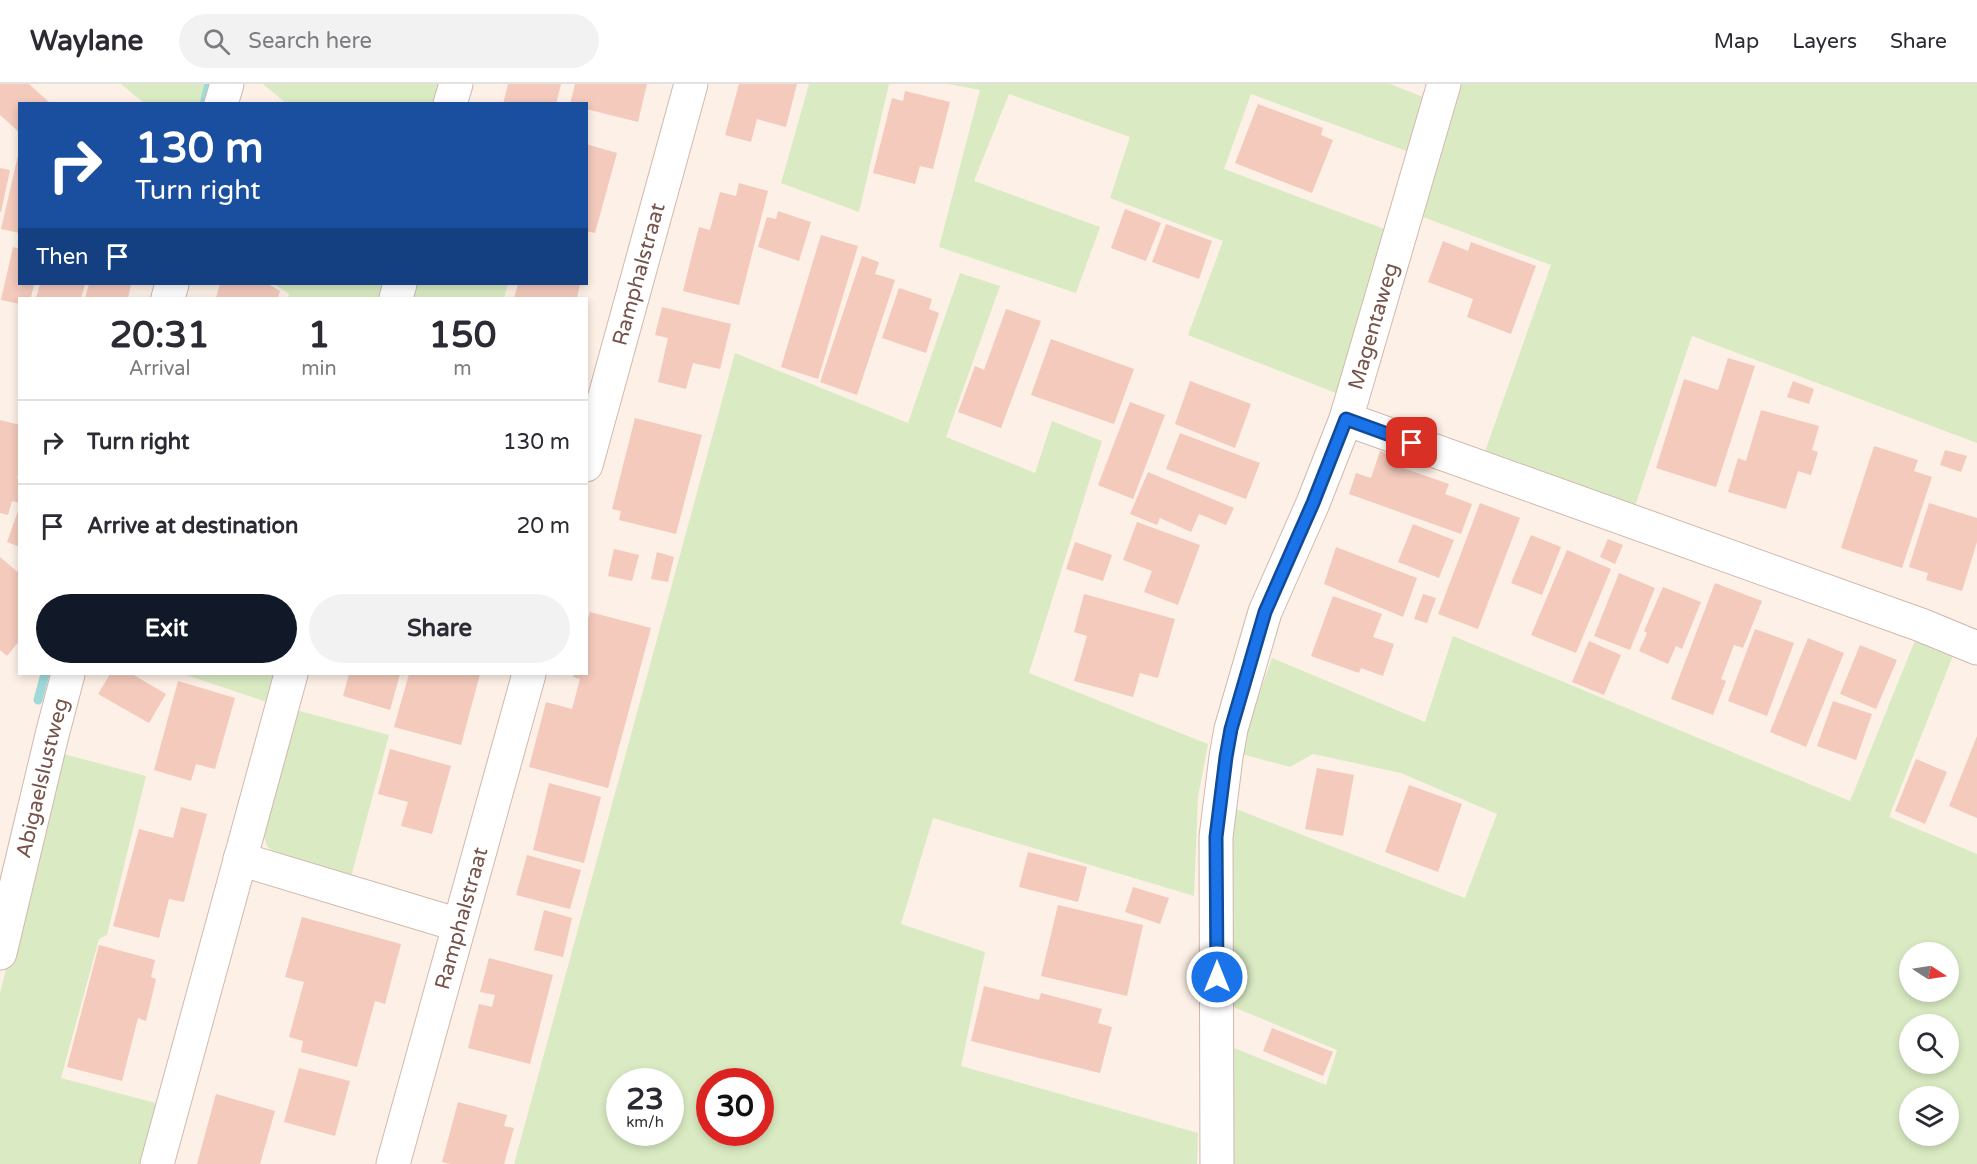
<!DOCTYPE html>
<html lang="en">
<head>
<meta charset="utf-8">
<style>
	:root { --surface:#fff; --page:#f2f2f3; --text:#2b2b33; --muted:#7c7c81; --line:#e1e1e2; --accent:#111827 }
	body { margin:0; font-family:"Varela Round",sans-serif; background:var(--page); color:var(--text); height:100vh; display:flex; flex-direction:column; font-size:22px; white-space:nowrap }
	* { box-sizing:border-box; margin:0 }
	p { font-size:20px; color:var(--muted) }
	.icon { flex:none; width:33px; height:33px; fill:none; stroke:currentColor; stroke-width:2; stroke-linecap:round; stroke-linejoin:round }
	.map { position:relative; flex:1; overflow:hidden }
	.details { position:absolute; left:18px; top:213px; width:570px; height:378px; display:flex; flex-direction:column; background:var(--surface); border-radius:0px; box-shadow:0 3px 9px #0003 }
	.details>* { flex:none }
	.guide { position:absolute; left:18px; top:18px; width:570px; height:183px; border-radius:0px; box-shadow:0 3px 9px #0003; background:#1a4fa0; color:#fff; overflow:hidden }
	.needle { width:39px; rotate:102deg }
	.tools { position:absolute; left:1899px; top:858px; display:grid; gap:12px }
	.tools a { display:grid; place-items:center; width:60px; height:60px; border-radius:50%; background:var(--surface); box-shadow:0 3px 9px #0003; font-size:30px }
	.speed { position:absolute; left:606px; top:984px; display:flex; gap:12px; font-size:30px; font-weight:700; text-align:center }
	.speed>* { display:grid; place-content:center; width:78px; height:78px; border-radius:50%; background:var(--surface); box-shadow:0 3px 9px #0003; line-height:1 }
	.speed small { font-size:15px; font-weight:400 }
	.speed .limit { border:9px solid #d22; background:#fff; color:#111 }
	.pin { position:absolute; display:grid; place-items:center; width:51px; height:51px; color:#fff; margin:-26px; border-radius:12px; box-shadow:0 3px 9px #0006 }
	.me { position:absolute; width:66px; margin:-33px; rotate:0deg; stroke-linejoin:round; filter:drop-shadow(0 0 4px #0008) }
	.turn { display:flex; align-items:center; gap:21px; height:126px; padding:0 18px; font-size:27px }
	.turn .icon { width:78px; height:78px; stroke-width:2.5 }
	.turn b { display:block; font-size:42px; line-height:51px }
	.then { display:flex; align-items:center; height:57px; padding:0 18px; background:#0003; gap:12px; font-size:22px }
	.eta { display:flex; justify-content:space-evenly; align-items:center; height:102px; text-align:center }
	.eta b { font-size:36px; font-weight:700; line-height:42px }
	.primary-button { display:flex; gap:12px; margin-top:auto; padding:12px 18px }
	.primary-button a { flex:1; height:69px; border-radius:36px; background:var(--accent); color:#fff; font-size:24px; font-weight:700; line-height:69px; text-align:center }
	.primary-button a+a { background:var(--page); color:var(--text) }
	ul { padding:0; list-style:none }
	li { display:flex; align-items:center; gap:18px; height:84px; padding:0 18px; border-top:2px solid var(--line) }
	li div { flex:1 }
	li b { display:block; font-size:22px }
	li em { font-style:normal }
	header { display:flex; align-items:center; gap:36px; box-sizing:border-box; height:84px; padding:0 30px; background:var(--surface); border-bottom:2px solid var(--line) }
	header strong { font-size:28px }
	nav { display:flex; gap:33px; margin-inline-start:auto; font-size:21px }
	.search { width:420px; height:54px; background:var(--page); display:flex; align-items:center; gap:15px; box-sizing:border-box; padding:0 21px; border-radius:33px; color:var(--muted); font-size:22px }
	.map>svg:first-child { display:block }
	.green { fill:#daebc3; fill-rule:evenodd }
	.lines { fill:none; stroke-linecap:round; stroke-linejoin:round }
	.stream { stroke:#9fd9d9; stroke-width:9 }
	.building { fill:#f3cabc }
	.street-casing { stroke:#d1b8ae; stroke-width:35 }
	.street { stroke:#fff; stroke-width:33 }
	.route-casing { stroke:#114b97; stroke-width:15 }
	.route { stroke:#1a73e8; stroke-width:10 }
	.labels { text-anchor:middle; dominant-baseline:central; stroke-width:6; stroke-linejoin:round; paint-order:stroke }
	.street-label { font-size:21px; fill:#77534a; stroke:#fff5ec }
</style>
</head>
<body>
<header>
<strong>Waylane</strong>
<div class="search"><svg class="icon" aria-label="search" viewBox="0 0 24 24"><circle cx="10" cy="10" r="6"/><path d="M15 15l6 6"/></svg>Search here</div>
<nav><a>Map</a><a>Layers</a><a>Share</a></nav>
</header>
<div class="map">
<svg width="1977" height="1080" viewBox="0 0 1977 1080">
	<rect width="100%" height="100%" fill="#fdf0e6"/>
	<path class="green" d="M 121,0 L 219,0 L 213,20 L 144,19 Z
		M 263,0 L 447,0 L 441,20 L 286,19 Z
		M 809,0 L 889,0 L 859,128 L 781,99 Z
		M 949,0 L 1390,0 L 1423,13 L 1409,68 L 1251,10 L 1224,85 L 1387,146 L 1341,311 L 1188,251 L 1223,157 L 1110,114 L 1130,53 L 1009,10 L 974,97 L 1100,143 L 1076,209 L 939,163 L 980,6 Z
		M 1462,0 L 1977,0 L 1977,359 L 1692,252 L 1633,428 L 1483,373 L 1551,181 L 1423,133 Z
		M 960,189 L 1000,202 L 946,353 L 1035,389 L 1052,337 L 1102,357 L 1029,589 L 1208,660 L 1198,713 L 1194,812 L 933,734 L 901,840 L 985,868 L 961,982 L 1198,1049 L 1197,1080 L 514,1080 L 735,269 L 908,339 ZM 620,998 L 670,998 L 670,1048 L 620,1048 ZM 710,998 L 760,998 L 760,1048 L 710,1048 Z
		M 274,200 L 391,200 L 387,214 L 288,214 L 289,210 Z
		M 407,200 L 508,200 L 504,214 L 403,214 Z
		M 1918,549 L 1956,564 L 1889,733 L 1977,770 L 1977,1080 L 1228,1080 L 1229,962 L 1326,1001 L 1337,966 L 1231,922 L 1231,723 L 1465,814 L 1497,730 L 1401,689 L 1313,670 L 1290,683 L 1242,670 L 1248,641 L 1272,574 L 1425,638 L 1453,552 L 1850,717 ZM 1910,868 L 1948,868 L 1948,908 L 1910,908 ZM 1910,940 L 1948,940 L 1948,980 L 1910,980 ZM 1910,1012 L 1948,1012 L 1948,1052 L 1910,1052 Z
		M 183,590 L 281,590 L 273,620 Z
		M 296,626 L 389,651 L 351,793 L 280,774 L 267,762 L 262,747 Z
		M 60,669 L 146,692 L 107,851 L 99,855 L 61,994 L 163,1021 L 147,1080 L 0,1080 L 0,909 Z"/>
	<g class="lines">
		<path class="stream" d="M 204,20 L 209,0
			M 38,616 L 45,590"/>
	</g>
	<path class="building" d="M 0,0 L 29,0 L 51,20 L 20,20 L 20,49 L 0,31 Z
		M 508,0 L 561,0 L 556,20 L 503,20 Z
		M 575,0 L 647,0 L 638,38 L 586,25 L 586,20 L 570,20 Z
		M 739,0 L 797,0 L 786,43 L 757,35 L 751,58 L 725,51 Z
		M 905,7 L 950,18 L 933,85 L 920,82 L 915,100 L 873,89 L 892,14 L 903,17 Z
		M 1258,20 L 1323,44 L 1321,51 L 1333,56 L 1312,109 L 1235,79 Z
		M 586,60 L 617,69 L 595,149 L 586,147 Z
		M 19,67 L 20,67 L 20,149 L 1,145 Z
		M 0,84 L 10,86 L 1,128 L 0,128 Z
		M 739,99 L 768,107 L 739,221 L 683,207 L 699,143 L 710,146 L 720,108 L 736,112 Z
		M 1125,125 L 1161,139 L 1146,177 L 1111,164 Z
		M 778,127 L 811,138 L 799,177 L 758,163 L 767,133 L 776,135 Z
		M 1166,140 L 1212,157 L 1199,195 L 1152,178 Z
		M 821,151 L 858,162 L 818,295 L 781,283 Z
		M 1443,157 L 1468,167 L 1471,158 L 1536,182 L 1511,250 L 1467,233 L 1473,215 L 1428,198 Z
		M 13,163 L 20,165 L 20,200 L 34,200 L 31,214 L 20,214 L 20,220 L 1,216 Z
		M 862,172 L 879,178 L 875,190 L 895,196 L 857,311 L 820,298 Z
		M 40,200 L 85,200 L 81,214 L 36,214 Z
		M 89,200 L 131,200 L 128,214 L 85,214 Z
		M 220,200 L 268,200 L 280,207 L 278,214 L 216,214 Z
		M 518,200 L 580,200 L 577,214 L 514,214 Z
		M 899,204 L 932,215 L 929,225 L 939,229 L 926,269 L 882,254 Z
		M 662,223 L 731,240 L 720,285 L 693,279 L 686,305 L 658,298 L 668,254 L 655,251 Z
		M 1006,225 L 1041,237 L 1001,344 L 958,328 L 975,282 L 984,286 Z
		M 1051,255 L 1134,285 L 1114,340 L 1031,311 Z
		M 1728,274 L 1755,282 L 1716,403 L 1656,384 L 1684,295 L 1718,306 Z
		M 1190,297 L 1251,320 L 1235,364 L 1175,340 Z
		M 1793,297 L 1814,305 L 1809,320 L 1787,313 Z
		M 1130,318 L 1165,331 L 1133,415 L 1098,401 Z
		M 1761,326 L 1819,342 L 1812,366 L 1818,368 L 1811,391 L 1798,387 L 1786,425 L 1728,408 L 1738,374 L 1746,377 Z
		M 635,334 L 702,351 L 676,450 L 619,436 L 621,427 L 612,425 Z
		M 0,336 L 20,341 L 20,383 L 17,394 L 20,395 L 20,419 L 12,417 L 8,431 L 0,429 Z
		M 1180,349 L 1260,379 L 1246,415 L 1166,385 Z
		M 1874,362 L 1918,376 L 1914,387 L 1932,393 L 1902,484 L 1841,464 Z
		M 1945,366 L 1967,372 L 1961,388 L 1940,381 Z
		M 1380,367 L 1406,376 L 1403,384 L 1449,400 L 1445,410 L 1472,420 L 1461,450 L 1349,410 L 1356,389 L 1371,394 Z
		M 1148,388 L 1234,424 L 1226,441 L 1199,430 L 1191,448 L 1160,434 L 1157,441 L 1130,430 Z
		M 1480,419 L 1520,434 L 1478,545 L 1438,530 Z
		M 1929,419 L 1977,434 L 1977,458 L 1962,507 L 1926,496 L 1928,489 L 1909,483 Z
		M 19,424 L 20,424 L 20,463 L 7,458 Z
		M 1137,438 L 1200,461 L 1178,521 L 1144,508 L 1152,487 L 1123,476 Z
		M 1413,440 L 1454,456 L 1439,494 L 1398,478 Z
		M 1531,451 L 1561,463 L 1542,511 L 1511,499 Z
		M 1608,455 L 1623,461 L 1615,480 L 1600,473 Z
		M 1075,458 L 1112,471 L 1103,497 L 1066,485 Z
		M 1336,463 L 1417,494 L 1403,533 L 1324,500 Z
		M 614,465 L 639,471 L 632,497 L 608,492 Z
		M 1567,466 L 1611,485 L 1576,569 L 1531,551 Z
		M 657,468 L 674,473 L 668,498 L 651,495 Z
		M 0,473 L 20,490 L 20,556 L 7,572 L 0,566 Z
		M 1619,489 L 1655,504 L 1630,566 L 1594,552 Z
		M 1715,499 L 1762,517 L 1743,564 L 1734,561 L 1721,595 L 1726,597 L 1713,631 L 1671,615 Z
		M 1663,503 L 1701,518 L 1682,565 L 1676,562 L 1668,580 L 1639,567 L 1647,549 L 1644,547 Z
		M 1084,510 L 1175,535 L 1158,594 L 1140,589 L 1133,613 L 1074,597 L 1087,552 L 1074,548 Z
		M 1423,510 L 1436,514 L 1427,539 L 1414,535 Z
		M 1333,512 L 1382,530 L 1373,553 L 1394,560 L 1383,592 L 1361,584 L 1359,589 L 1311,572 Z
		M 590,528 L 651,544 L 608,704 L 529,683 L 546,618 L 572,625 L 580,595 L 573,593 L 574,590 L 586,590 L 586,542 Z
		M 1755,545 L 1794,559 L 1767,632 L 1728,617 Z
		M 1808,554 L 1844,569 L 1806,663 L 1770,648 Z
		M 1589,557 L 1621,571 L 1604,611 L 1572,598 Z
		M 1860,561 L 1897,576 L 1876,625 L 1840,610 Z
		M 110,590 L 132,590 L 166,610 L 149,639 L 98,610 Z
		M 349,590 L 400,590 L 390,626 L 343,612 Z
		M 409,590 L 480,590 L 461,661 L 394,643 Z
		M 178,597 L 235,614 L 215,685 L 196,680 L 191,697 L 154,686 Z
		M 1833,617 L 1872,630 L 1856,676 L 1817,662 Z
		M 1977,652 L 1977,734 L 1949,722 Z
		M 390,665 L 451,682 L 432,750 L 401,742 L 408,718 L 378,710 Z
		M 1916,675 L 1947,688 L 1925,740 L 1895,727 Z
		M 1317,684 L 1354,691 L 1343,752 L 1305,745 Z
		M 549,699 L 601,713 L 584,779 L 533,766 Z
		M 1409,701 L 1462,720 L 1438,788 L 1385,768 Z
		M 181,723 L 207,730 L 184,818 L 169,815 L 159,854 L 113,842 L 139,745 L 173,754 Z
		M 1028,768 L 1087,783 L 1078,818 L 1019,803 Z
		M 527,771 L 581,786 L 570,825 L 516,811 Z
		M 1133,803 L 1169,814 L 1160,840 L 1125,828 Z
		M 1058,821 L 1143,841 L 1127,912 L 1041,892 Z
		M 544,826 L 572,834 L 563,873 L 534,866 Z
		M 302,833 L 401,860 L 385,920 L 375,917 L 357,983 L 301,968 L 303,957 L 289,953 L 304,898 L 285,893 Z
		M 99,861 L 155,876 L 151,893 L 156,895 L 146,937 L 138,934 L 122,997 L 67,983 Z
		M 489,874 L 553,891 L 530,980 L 468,964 L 479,920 L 492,923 L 495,911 L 480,908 Z
		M 984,902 L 1039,916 L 1041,909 L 1102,925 L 1098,939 L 1112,943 L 1100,989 L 971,957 Z
		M 1272,944 L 1333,968 L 1323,992 L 1263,967 Z
		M 299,984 L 350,997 L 335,1052 L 284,1038 Z
		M 216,1010 L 275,1027 L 260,1080 L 197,1080 Z
		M 458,1018 L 507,1031 L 504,1042 L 514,1044 L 504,1080 L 451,1080 L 442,1078 Z"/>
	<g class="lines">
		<defs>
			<g id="street">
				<path d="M 221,20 L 227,0"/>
				<path d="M 450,20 L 456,0"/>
				<path d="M 168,214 L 172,200"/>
				<path d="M 396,214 L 400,200"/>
				<path d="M 1346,335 L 1921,541 L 1977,564"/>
				<path id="s1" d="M 586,381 L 691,0"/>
				<path d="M 240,775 L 459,841"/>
				<path id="s2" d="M 0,869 L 52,651 L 68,590"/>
				<path d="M 157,1080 L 291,590"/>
				<path id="s3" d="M 393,1080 L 529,590"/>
				<path id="s4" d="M 1217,1080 L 1216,753 L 1226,673 L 1231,645 L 1265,528 L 1313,419 L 1346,335 L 1444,0"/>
			</g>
		</defs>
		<use href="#street" class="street-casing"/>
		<use href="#street" class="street"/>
	</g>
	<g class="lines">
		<defs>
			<path id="route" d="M 1217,893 L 1216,753 L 1226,673 L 1231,645 L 1265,528 L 1313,419 L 1346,335 L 1412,359"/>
		</defs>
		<use href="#route" class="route-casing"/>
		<use href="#route" class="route"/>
	</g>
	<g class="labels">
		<g class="street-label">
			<text stroke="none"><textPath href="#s1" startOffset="198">Ramphalstraat</textPath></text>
			<text stroke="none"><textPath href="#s4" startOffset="864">Magentaweg</textPath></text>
			<text stroke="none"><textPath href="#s2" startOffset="180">Abigaelslustweg</textPath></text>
			<text stroke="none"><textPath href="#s3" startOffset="255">Ramphalstraat</textPath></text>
		</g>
	</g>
</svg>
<div class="tools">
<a><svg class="needle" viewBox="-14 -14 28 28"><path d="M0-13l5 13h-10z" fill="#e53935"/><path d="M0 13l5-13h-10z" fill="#7c7c81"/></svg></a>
<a><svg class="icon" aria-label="search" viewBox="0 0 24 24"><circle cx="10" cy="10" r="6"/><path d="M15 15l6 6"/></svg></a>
<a><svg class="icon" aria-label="layers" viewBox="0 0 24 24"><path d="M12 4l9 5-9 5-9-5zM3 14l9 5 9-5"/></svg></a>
</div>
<div class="speed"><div>23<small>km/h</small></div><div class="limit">30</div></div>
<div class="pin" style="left:1412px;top:359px;background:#d93025"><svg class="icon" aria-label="arrive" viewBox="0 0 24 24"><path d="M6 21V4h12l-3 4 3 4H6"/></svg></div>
<svg class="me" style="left:1217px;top:893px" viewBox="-20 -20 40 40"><circle r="17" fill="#1a73e8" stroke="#fff" stroke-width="3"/><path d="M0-11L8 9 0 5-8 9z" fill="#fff"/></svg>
<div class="guide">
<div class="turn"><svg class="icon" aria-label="right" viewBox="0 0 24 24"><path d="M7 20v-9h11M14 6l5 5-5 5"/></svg><div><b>130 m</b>Turn right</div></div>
<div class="then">Then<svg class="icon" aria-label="arrive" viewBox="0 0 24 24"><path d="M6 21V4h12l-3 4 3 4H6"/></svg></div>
</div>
<section class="details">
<div class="eta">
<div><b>20:31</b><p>Arrival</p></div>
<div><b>1</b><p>min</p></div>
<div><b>150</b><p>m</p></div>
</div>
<ul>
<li><svg class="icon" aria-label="right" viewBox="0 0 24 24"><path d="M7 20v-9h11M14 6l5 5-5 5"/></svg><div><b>Turn right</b></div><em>130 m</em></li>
<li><svg class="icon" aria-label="arrive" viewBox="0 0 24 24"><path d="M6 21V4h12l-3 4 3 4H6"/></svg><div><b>Arrive at destination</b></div><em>20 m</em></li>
</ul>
<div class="primary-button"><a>Exit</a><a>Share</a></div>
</section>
</div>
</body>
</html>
